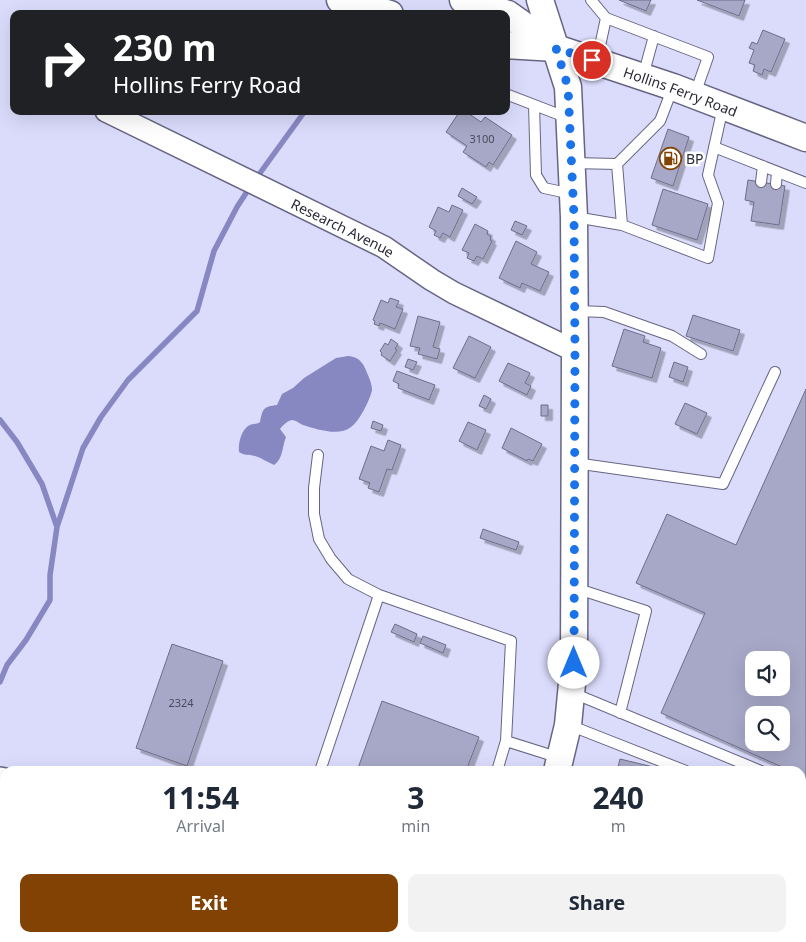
<!DOCTYPE html>
<html lang="en">
<head>
<meta charset="utf-8">
<style>
	:root { --surface:#fff; --page:#f2f2f3; --text:#1f2937; --muted:#747a83; --accent:#814203 }
	body { margin:0; font-family:"Noto Sans",sans-serif; background:var(--page); color:var(--text); height:100vh; display:flex; flex-direction:column; font-size:19px; white-space:nowrap }
	* { box-sizing:border-box; margin:0 }
	p { font-size:16px; color:var(--muted) }
	.icon { flex:none; width:28px; height:28px; fill:none; stroke:currentColor; stroke-width:2; stroke-linecap:round; stroke-linejoin:round }
	.map { position:relative; flex:1; overflow:hidden }
	.drawer { position:absolute; left:0px; top:766px; width:806px; height:176px; display:flex; flex-direction:column; background:var(--surface); border-radius:15px 15px 0 0; box-shadow:0 5px 20px #0002 }
	.drawer>* { flex:none }
	.hud { position:absolute; left:10px; top:10px; width:500px; height:105px; border-radius:10px; box-shadow:0 5px 20px #0002; background:#202124; color:#fff; overflow:hidden }
	.buttons { position:absolute; left:745px; top:651px; display:grid; gap:10px }
	.buttons a { display:grid; place-items:center; width:45px; height:45px; border-radius:10px; background:var(--surface); box-shadow:0 5px 20px #0002; font-size:25px }
	.pin { position:absolute; display:grid; place-items:center; width:42px; height:42px; color:#fff; margin:-21px; border:2px solid #fff; border-radius:50%; box-shadow:0 1px 5px #0007 }
	.me { position:absolute; width:55px; margin:-28px; rotate:0deg; stroke-linejoin:round; filter:drop-shadow(0 0 4px #0008) }
	.turn { display:flex; align-items:center; gap:18px; height:105px; padding:0 20px; font-size:22px }
	.turn .icon { width:65px; height:65px; stroke-width:2.5 }
	.turn b { display:block; font-size:35px; line-height:42px }
	.eta { display:flex; justify-content:space-evenly; align-items:center; height:85px; text-align:center }
	.eta b { font-size:30px; font-weight:700; line-height:35px }
	.cta { display:flex; gap:10px; margin-top:auto; padding:10px 20px }
	.cta a { flex:1; height:58px; border-radius:10px; background:var(--accent); color:#fff; font-size:20px; font-weight:700; line-height:58px; text-align:center }
	.cta a+a { background:var(--page); color:var(--text) }
	.map>svg:first-child { display:block }
	.water { fill:#8788c1 }
	.lines { fill:none; stroke-linecap:round; stroke-linejoin:round }
	.stream { stroke:#8788c1; stroke-width:5.5 }
	.building { fill:#a7a8c7; stroke:#6d6d8a; fill-rule:evenodd; filter:url(#shadow) }
	.service-casing { stroke:#666683; stroke-width:12 }
	.minor-casing { stroke:#666683; stroke-width:24 }
	.tertiary-casing { stroke:#666683; stroke-width:29 }
	.motorway-casing { stroke:#fff; stroke-width:30 }
	.service { stroke:#fff; stroke-width:10 }
	.minor { stroke:#fff; stroke-width:21 }
	.tertiary { stroke:#fff; stroke-width:26 }
	.motorway { stroke:#d38e5b; stroke-width:28 }
	.route { stroke:#1a73e8; stroke-width:9; stroke-dasharray:0 16.2 }
	.labels { text-anchor:middle; dominant-baseline:central; stroke-width:5; stroke-linejoin:round; paint-order:stroke }
	.number-label { font-size:11px; fill:#494a5a }
	.street-label { font-size:14px; fill:#2a2a36; stroke:#fff }
	.poi-label { font-size:14px; fill:#2a2a36; stroke:#fff; text-anchor:start }
</style>
</head>
<body>
<div class="map">
<svg width="806" height="942" viewBox="0 0 806 942">
	<defs>
		<filter id="shadow"><feDropShadow dx="4.5" dy="4.5" stdDeviation="0" flood-color="#0004"/></filter>
	</defs>
	<rect width="100%" height="100%" fill="#dbdcfc"/>
	<path class="water" d="M 348,356 C 361,357 364,365 368,375 C 370,380 372,385 372,390 C 370,400 359,422 351,427 C 339,437 316,429 303,425 C 300,424 296,420 292,420 C 287,421 283,425 280,429 L 286,437 C 282,447 283,459 274,465 C 267,462 262,458 255,456 C 248,454 245,456 239,452 C 238,444 241,431 248,426 C 252,423 256,425 260,422 C 263,408 263,407 277,405 L 282,394 L 293,388 L 304,378 L 336,358 Z"/>
	<g class="lines">
		<path class="stream" d="M 255,180 L 305,111
			M 0,420 L 17,442 L 42,484 L 57,527
			M 0,682 L 7,665 L 26,640 L 50,600 L 50,575 L 57,527 L 83,448 L 101,417 L 128,380 L 197,311 L 214,251 L 237,207 L 250,187"/>
	</g>
	<path class="building" d="M 619,0 L 651,0 L 646,11 Z
		M 697,0 L 745,0 L 739,16 Z
		M 763,30 L 785,39 L 771,72 L 764,69 L 762,75 L 753,71 L 755,65 L 749,63 L 754,50 L 749,48 L 752,42 L 757,44 Z
		M 460,111 L 465,111 L 481,122 L 485,117 L 512,135 L 493,165 L 489,162 L 486,167 L 463,152 L 467,146 L 446,132 Z
		M 668,129 L 689,137 L 673,186 L 651,178 Z
		M 748,180 L 785,186 L 779,225 L 751,221 L 754,202 L 745,200 Z
		M 462,188 L 477,197 L 472,204 L 458,196 Z
		M 663,189 L 708,204 L 697,240 L 652,225 Z
		M 452,205 L 463,210 L 450,237 L 443,233 L 440,238 L 434,235 L 436,231 L 429,227 L 438,207 L 449,212 Z
		M 515,221 L 527,226 L 522,235 L 511,230 Z
		M 475,224 L 488,231 L 487,234 L 491,237 L 490,240 L 492,241 L 483,259 L 477,256 L 474,261 L 467,258 L 469,253 L 462,250 Z
		M 516,241 L 537,252 L 531,264 L 549,272 L 540,291 L 522,283 L 520,288 L 499,278 Z
		M 390,298 L 399,301 L 396,307 L 403,309 L 395,329 L 380,323 L 379,326 L 374,324 L 375,321 L 373,320 L 381,300 L 388,303 Z
		M 693,315 L 740,330 L 733,351 L 686,336 Z
		M 418,316 L 440,322 L 433,347 L 440,349 L 437,359 L 418,354 L 420,348 L 410,346 Z
		M 624,329 L 645,336 L 643,342 L 661,348 L 652,378 L 612,366 Z
		M 469,336 L 491,347 L 475,378 L 453,368 Z
		M 391,339 L 398,344 L 395,349 L 397,350 L 390,361 L 381,355 L 382,353 L 380,351 L 385,343 L 388,345 Z
		M 408,359 L 417,362 L 413,370 L 405,367 Z
		M 674,362 L 688,367 L 683,382 L 669,377 Z
		M 508,363 L 530,373 L 525,383 L 531,386 L 527,395 L 499,381 Z
		M 397,371 L 435,385 L 429,400 L 398,388 L 399,384 L 393,381 Z
		M 806,389 L 806,778 L 801,776 L 801,771 L 791,771 L 661,713 L 705,613 L 636,583 L 667,514 L 736,545 ZM 754,660 L 781,660 L 781,688 L 754,688 ZM 754,715 L 781,715 L 781,742 L 754,742 Z
		M 484,395 L 491,399 L 486,409 L 479,406 Z
		M 685,403 L 707,413 L 697,434 L 675,424 Z
		M 541,405 L 548,405 L 548,416 L 541,416 Z
		M 373,421 L 383,425 L 381,431 L 371,428 Z
		M 468,422 L 486,430 L 477,450 L 459,441 Z
		M 511,428 L 542,444 L 533,461 L 528,459 L 527,461 L 502,448 Z
		M 388,440 L 401,445 L 392,470 L 387,469 L 379,492 L 368,488 L 370,483 L 359,479 L 371,446 L 384,451 Z
		M 483,529 L 519,542 L 516,550 L 480,538 Z
		M 395,624 L 417,634 L 414,642 L 391,632 Z
		M 423,636 L 446,645 L 443,653 L 420,643 Z
		M 172,644 L 223,661 L 187,766 L 136,748 Z
		M 382,701 L 479,737 L 466,771 L 357,771 Z
		M 620,759 L 666,770 L 666,771 L 617,771 Z"/>
	<g class="lines">
		<defs>
			<path id="service" d="M 591,0 L 606,18 L 597,60
				M 606,18 L 708,57 L 695,94
				M 643,76 L 654,36
				M 506,94 L 568,118
				M 534,105 L 536,175 L 544,188 L 572,194
				M 714,147 L 806,183
				M 572,163 L 617,164 L 660,121 L 673,87
				M 617,164 L 622,225
				M 761,182 L 763,166
				M 776,184 L 777,172
				M 575,217 L 622,225 L 708,258 L 718,203 L 708,175 L 723,107
				M 576,311 L 604,312 L 672,336 L 701,354
				M 318,455 L 314,488 L 314,514 L 319,539 L 331,559 L 348,579 L 379,595 L 511,641 L 506,741 L 560,758
				M 575,463 L 723,484 L 775,372
				M 575,588 L 646,611 L 620,713
				M 573,693 L 761,771
				M 569,725 L 686,771
				M 320,771 L 379,595
				M 497,771 L 506,741
				M 801,788 L 806,790
				M 801,820 L 806,822
				M 423,938 L 432,942
				M 711,942 L 712,938"/>
			<g id="minor">
				<path id="s1" d="M 106,111 L 384,247 L 432,280 L 454,293 L 575,351"/>
				<path d="M 0,778 L 5,779"/>
			</g>
			<g id="tertiary">
				<path d="M 340,0 L 390,14"/>
				<path d="M 463,0 L 508,14 L 556,48"/>
				<path d="M 540,0 L 568,87 L 574,217 L 575,351 L 574,663 L 568,725 L 557,771"/>
				<path id="s2" d="M 506,45 L 556,48 L 673,87 L 806,138"/>
				<path d="M 511,942 L 512,938"/>
			</g>
			<path id="motorway" d="M 16,938 L 26,942"/>
		</defs>
		<use href="#service" class="service-casing"/>
		<use href="#minor" class="minor-casing"/>
		<use href="#tertiary" class="tertiary-casing"/>
		<use href="#motorway" class="motorway-casing"/>
		<use href="#service" class="service"/>
		<use href="#minor" class="minor"/>
		<use href="#tertiary" class="tertiary"/>
		<use href="#motorway" class="motorway"/>
	</g>
	<g class="lines">
		<path class="route" d="M 574,663 L 575,351 L 574,217 L 568,87 L 556,48 L 592,60"/>
	</g>
	<defs>
		<symbol id="fuel-ring" viewBox="-11 -11 22 22"><circle r="9.5" fill="#fff" stroke="#814203" stroke-width="1.5"/><path d="M-5.5-6h7V0h2V4h1.3V-2.5L3-4.5l.8-.8L6-3V5H2.5V1h-1V6h-7ZM-4.2-4.7v3.2H.2V-4.7Z" fill="#814203"/></symbol>
	</defs>
	<g fill-rule="evenodd">
		<use href="#fuel-ring" x="658" y="146" width="25" height="25"/>
	</g>
	<g class="labels">
		<g class="number-label">
			<text x="482" y="138">3100</text>
			<text x="181" y="702">2324</text>
		</g>
		<g class="street-label">
			<text stroke="none"><textPath href="#s2" startOffset="182">Hollins Ferry Road</textPath></text>
			<text stroke="none"><textPath href="#s1" startOffset="264">Research Avenue</textPath></text>
		</g>
		<g class="poi-label">
			<text x="686" y="158">BP</text>
		</g>
	</g>
</svg>
<div class="buttons">
<a><svg class="icon" aria-label="sound" viewBox="0 0 24 24"><path d="M4 9h4l5-4v14l-5-4H4zM17 9q2 3 0 6"/></svg></a>
<a><svg class="icon" aria-label="search" viewBox="0 0 24 24"><circle cx="10" cy="10" r="6"/><path d="M15 15l6 6"/></svg></a>
</div>
<div class="pin" style="left:592px;top:60px;background:#d93025"><svg class="icon" aria-label="arrive" viewBox="0 0 24 24"><path d="M6 21V4h12l-3 4 3 4H6"/></svg></div>
<svg class="me" style="left:574px;top:663px" viewBox="-20 -20 40 40"><circle r="19" fill="#fff"/><path d="M0-13L10 11 0 6-10 11z" fill="#1a73e8"/></svg>
<div class="hud">
<div class="turn"><svg class="icon" aria-label="right" viewBox="0 0 24 24"><path d="M7 20v-9h11M14 6l5 5-5 5"/></svg><div><b>230 m</b>Hollins Ferry Road</div></div>
</div>
<section class="drawer">
<div class="eta">
<div><b>11:54</b><p>Arrival</p></div>
<div><b>3</b><p>min</p></div>
<div><b>240</b><p>m</p></div>
</div>
<div class="cta"><a>Exit</a><a>Share</a></div>
</section>
</div>
</body>
</html>
